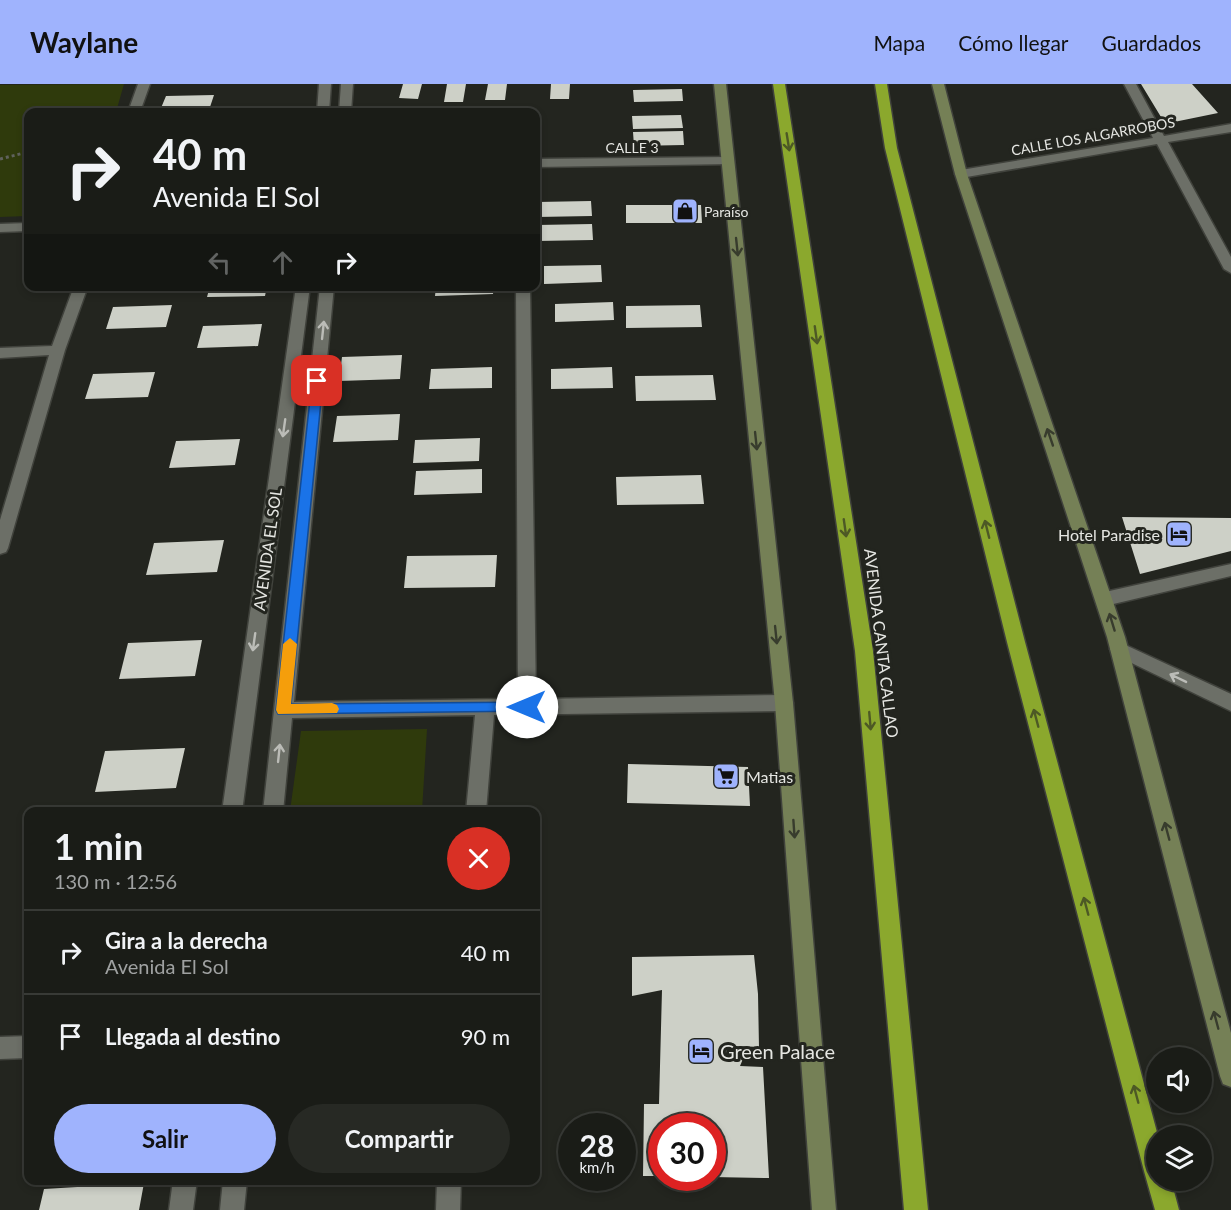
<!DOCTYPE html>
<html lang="es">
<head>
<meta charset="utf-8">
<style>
	:root { --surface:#1a1c17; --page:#272924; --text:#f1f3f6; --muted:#9fa1a1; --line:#383a36; --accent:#9fb3fd }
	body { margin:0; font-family:Lato,sans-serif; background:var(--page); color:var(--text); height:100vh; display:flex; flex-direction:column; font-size:22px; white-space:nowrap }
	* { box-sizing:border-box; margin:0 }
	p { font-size:20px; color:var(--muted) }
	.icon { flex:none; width:33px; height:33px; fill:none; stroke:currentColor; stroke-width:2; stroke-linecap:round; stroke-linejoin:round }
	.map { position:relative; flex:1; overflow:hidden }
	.panel { position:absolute; left:24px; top:723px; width:516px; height:378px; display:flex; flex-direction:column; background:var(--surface); border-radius:12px; box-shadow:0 3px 9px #0003,0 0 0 2px var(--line) }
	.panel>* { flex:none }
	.banner { position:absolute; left:24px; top:24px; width:516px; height:183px; border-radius:12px; box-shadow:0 3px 9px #0003,0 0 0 2px var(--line); background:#1a1c17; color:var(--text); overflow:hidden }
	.tools { position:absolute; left:1146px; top:963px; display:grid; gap:12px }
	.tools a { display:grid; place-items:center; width:66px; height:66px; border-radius:50%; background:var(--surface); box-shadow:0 3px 9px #0003,0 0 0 2px var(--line); font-size:30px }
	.speed { position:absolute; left:558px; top:1029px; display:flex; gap:12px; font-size:30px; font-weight:700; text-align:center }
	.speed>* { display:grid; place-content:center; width:78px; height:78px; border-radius:50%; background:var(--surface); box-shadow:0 3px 9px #0003,0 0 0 2px var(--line); line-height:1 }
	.speed small { font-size:15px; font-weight:400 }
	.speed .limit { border:9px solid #d22; background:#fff; color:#111 }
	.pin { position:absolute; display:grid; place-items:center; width:51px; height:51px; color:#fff; margin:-26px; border-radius:12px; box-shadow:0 3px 9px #0006 }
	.me { position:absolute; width:66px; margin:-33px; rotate:270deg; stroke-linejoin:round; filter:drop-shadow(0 0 4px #0008) }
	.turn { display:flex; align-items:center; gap:21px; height:126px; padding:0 30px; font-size:27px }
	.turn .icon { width:78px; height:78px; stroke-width:2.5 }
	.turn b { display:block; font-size:42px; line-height:51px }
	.lanes { display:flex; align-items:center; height:57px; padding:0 30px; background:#0003; justify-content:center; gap:30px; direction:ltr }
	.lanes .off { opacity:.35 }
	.round { display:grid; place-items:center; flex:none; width:63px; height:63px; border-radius:32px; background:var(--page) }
	.overview { display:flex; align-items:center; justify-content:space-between; height:102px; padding:0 30px }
	h1 { font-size:36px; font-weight:700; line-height:45px }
	.action { display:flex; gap:12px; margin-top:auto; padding:12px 30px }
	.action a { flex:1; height:69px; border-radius:36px; background:var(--accent); color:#111; font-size:24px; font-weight:700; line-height:69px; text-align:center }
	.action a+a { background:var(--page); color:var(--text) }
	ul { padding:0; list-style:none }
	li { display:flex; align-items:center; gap:18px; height:84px; padding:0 30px; border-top:2px solid var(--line) }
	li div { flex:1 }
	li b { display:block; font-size:22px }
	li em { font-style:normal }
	header { display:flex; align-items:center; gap:36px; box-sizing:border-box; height:84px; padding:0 30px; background:var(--accent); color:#111 }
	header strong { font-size:28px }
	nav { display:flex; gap:33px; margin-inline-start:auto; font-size:21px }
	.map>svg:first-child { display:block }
	.green { fill:#2f3a0c }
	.building { fill:#cdd0c7 }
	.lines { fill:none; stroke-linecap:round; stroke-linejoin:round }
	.lane-casing { stroke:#40423c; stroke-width:3 }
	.street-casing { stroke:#40423c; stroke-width:3 }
	.secondary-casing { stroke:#40423c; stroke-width:3 }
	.highway-casing { stroke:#40423c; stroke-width:3 }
	.path { stroke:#60625d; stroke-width:3; stroke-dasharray:3 3; stroke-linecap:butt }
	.lane { fill:#6c6f67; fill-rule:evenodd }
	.street { fill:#6c6f67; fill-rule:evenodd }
	.secondary { fill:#758056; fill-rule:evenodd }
	.highway { fill:#8ba82d; fill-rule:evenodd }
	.oneway { stroke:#4d5925 }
	.oneway2 { stroke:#383c2d }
	.oneway3 { stroke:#bbbcb7 }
	.route { fill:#1a73e8; stroke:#114b97; stroke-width:1.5 }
	.slow { fill:#f59e0b }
	.labels { text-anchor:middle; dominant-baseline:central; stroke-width:6; stroke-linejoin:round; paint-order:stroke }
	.far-street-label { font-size:14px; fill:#e5e6e2; stroke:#23251f }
	.far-poi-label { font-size:14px; fill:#e5e6e2; stroke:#23251f; text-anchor:start }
	.poi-label { font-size:16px; fill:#e5e6e2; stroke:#23251f; text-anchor:end }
	.street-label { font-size:16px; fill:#e5e6e2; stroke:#23251f }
	.near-poi-label { font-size:20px; fill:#e5e6e2; stroke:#23251f; text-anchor:start }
</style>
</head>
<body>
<header>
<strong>Waylane</strong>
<nav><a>Mapa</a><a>Cómo llegar</a><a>Guardados</a></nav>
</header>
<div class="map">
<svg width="1231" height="1126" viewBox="0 0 1231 1126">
	<rect width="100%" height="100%" fill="#23251f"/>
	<path class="green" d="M 124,0 L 116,28 L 28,28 L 28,132 L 0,133 L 0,1 Z
		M 427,645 L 422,727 L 290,727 L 301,647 Z"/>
	<path class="building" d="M 403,0 L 422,0 L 418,15 L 399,14 Z
		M 447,0 L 466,0 L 463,18 L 444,18 Z
		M 488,0 L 507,0 L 505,16 L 485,16 Z
		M 551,0 L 570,0 L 569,15 L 550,15 Z
		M 1141,0 L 1192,0 L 1218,29 L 1174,38 L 1161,33 Z
		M 682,5 L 683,17 L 634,18 L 633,6 Z
		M 214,11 L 210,23 L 161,24 L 166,12 Z
		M 681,31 L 683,44 L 633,45 L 632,32 Z
		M 683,47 L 684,61 L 634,62 L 633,48 Z
		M 591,117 L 592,132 L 537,133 L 537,118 Z
		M 626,121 L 701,121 L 702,139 L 626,139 Z
		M 592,140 L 593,156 L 537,157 L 537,141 Z
		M 601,181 L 602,198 L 544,200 L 544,182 Z
		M 210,202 L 267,202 L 265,212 L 207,213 Z
		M 436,202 L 494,202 L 493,210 L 435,212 Z
		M 613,218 L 614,236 L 555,238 L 555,220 Z
		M 172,221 L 166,243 L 106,245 L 113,223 Z
		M 700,221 L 702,243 L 626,244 L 626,222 Z
		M 262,240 L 258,262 L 197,264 L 203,242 Z
		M 402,271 L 400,295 L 339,297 L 342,273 Z
		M 492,283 L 492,304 L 429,305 L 431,285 Z
		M 612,283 L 613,304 L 551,305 L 551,285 Z
		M 155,288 L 148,313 L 85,315 L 93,290 Z
		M 713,291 L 716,316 L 636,317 L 635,292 Z
		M 400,330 L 398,356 L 333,358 L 337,332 Z
		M 480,354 L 479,377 L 413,379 L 415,356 Z
		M 240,355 L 235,381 L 169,384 L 176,357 Z
		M 482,385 L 482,409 L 414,411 L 416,387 Z
		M 701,391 L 704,420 L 617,421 L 616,393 Z
		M 1122,433 L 1231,434 L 1231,467 L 1140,490 Z
		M 224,456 L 217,488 L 146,491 L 154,459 Z
		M 497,471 L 495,503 L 404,504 L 407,472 Z
		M 202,556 L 195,592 L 119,595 L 128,559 Z
		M 185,664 L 176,704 L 95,708 L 105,667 Z
		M 628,680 L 748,683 L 750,722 L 627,719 Z
		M 754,871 L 758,910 L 759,963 L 738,962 L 745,970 L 740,982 L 763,983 L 769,1094 L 712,1093 L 712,1042 L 662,1042 L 662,1092 L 643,1092 L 644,1020 L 659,1020 L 662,906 L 632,912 L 632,873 Z
		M 144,1099 L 139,1126 L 39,1126 L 44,1105 Z"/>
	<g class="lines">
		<defs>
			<path id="lane" d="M 1119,558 L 1231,610 L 1231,627 L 1113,570 L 1110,565 L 1113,560 Z"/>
			<path id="street" d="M 138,0 L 150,0 L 140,28 L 128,28 Z
				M 319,0 L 331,0 L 329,28 L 317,28 Z
				M 341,0 L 353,0 L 351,28 L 339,28 Z
				M 1124,0 L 1136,0 L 1164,52 L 1231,40 L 1231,48 L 1168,58 L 1231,173 L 1231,189 L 1224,185 L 1157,60 L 961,94 L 955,90 L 961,86 L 1153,54 Z
				M 728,73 L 734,77 L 732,80 L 536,83 L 536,75 Z
				M 28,139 L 28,147 L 0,148 L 0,140 Z
				M 74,202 L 88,202 L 65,266 L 8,464 L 6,468 L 0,470 L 0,436 L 49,271 L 0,274 L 0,264 L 52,262 Z
				M 296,202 L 310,202 L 242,728 L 222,728 Z
				M 320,202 L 334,202 L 294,618 L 518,615 L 516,202 L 530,202 L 536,615 L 784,611 L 791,614 L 793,619 L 791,624 L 784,627 L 494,631 L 486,728 L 466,728 L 475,631 L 292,634 L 283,728 L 263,728 Z
				M 1231,480 L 1231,492 L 1105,522 L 1099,520 L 1096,515 L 1099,510 L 1105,508 Z
				M 28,952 L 28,974 L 0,975 L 0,953 Z
				M 173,1096 L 197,1096 L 193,1126 L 169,1126 Z
				M 223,1096 L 247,1096 L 244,1126 L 220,1126 Z
				M 437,1096 L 461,1096 L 460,1126 L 436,1126 Z"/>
			<path id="secondary" d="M 714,0 L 726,0 L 793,619 L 836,1126 L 812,1126 L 775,619 Z
				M 932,0 L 944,0 L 967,90 L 1125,553 L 1231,949 L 1231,1003 L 1223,1000 L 1220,992 L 1107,553 L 955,90 Z"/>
			<path id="highway" d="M 773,0 L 785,0 L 873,567 L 928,1126 L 904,1126 L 855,567 Z
				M 875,0 L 887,0 L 897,64 L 1025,558 L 1158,1052 L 1156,1052 L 1156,1096 L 1171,1096 L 1179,1126 L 1155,1126 L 1144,1087 L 1007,558 L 885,64 Z"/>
		</defs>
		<use href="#lane" class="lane-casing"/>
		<use href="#street" class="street-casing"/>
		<use href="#secondary" class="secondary-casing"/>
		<use href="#highway" class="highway-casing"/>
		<path class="path" d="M 0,75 L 28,68"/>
		<use href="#lane" class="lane"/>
		<use href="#street" class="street"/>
		<use href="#secondary" class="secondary"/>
		<use href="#highway" class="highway"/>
	</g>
	<defs><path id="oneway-shaft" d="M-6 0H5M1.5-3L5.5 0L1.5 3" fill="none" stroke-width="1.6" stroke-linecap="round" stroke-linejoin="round" transform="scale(1.5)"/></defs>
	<g class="oneway">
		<use href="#oneway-shaft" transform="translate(788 58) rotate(81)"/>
		<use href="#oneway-shaft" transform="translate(816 251) rotate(82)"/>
		<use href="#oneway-shaft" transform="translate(845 444) rotate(82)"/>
		<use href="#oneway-shaft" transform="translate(987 445) rotate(-104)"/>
		<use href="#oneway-shaft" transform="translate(1036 634) rotate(-105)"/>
		<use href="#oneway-shaft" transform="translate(870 637) rotate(85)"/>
		<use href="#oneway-shaft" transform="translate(1086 822) rotate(-105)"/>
		<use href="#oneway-shaft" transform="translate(1136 1010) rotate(-105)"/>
	</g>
	<g class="oneway2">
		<use href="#oneway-shaft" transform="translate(737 163) rotate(84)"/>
		<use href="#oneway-shaft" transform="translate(1050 353) rotate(-109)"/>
		<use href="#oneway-shaft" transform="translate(756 357) rotate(84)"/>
		<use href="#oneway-shaft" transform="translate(1112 538) rotate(-107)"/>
		<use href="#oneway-shaft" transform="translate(776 551) rotate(84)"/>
		<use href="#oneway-shaft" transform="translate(794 745) rotate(86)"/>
		<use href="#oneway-shaft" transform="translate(1167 747) rotate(-105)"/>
		<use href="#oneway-shaft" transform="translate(1216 936) rotate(-105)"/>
	</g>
	<g class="oneway3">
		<use href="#oneway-shaft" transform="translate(323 246) rotate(-84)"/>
		<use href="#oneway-shaft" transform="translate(284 344) rotate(98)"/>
		<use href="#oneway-shaft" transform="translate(254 558) rotate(98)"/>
		<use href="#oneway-shaft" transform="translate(1178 594) rotate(-154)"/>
		<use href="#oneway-shaft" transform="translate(279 669) rotate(-84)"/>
	</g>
	<path class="route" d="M 317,293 L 323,297 L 291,620 L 527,618 L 532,619 L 534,623 L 532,627 L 278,630 L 276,626 L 312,297 Z"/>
	<path class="slow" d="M 290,554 L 297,560 L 291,620 L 332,619 L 337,621 L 339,625 L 337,629 L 278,630 L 276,626 L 283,560 Z"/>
	<defs>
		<symbol id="shop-square" viewBox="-11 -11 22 22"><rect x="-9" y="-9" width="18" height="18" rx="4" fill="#9fb3fd" stroke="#23251f"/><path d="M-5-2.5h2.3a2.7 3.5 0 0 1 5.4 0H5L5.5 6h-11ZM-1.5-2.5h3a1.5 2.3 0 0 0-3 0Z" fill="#111"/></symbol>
		<symbol id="hotel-square" viewBox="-11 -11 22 22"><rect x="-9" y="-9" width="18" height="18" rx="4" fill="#9fb3fd" stroke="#23251f"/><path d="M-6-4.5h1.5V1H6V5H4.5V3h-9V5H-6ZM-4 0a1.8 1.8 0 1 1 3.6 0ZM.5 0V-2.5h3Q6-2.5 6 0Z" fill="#111"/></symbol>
		<symbol id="supermarket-square" viewBox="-11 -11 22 22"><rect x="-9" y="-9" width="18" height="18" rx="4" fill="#9fb3fd" stroke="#23251f"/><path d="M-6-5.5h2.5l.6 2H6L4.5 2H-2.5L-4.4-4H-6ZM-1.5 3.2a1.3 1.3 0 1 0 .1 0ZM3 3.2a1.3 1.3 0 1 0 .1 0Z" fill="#111"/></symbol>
	</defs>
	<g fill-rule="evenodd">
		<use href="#shop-square" x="670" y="112" width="30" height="30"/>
		<use href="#hotel-square" x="1164" y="435" width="30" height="30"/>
		<use href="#supermarket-square" x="711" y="677" width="30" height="30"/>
		<use href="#hotel-square" x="686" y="952" width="30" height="30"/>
	</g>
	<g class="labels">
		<g class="far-street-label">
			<text transform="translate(1093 52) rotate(-10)">CALLE LOS ALGARROBOS</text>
			<text x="632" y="63">CALLE 3</text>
		</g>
		<g class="far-poi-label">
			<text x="704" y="127">Paraíso</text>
		</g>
		<g class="poi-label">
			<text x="1160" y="450">Hotel Paradise</text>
			<text x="746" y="692" text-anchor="start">Matias</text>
		</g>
		<g class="street-label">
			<text transform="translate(267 465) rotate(-82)">AVENIDA EL SOL</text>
			<text transform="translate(882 559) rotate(83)">AVENIDA CANTA CALLAO</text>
		</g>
		<g class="near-poi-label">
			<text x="720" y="967">Green Palace</text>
		</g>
	</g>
</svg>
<div class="tools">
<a><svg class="icon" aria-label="sound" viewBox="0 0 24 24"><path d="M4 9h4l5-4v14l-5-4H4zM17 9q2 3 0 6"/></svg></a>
<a><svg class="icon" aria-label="layers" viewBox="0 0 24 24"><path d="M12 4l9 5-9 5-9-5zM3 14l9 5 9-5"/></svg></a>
</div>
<div class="speed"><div>28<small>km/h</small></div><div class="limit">30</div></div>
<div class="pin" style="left:317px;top:297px;background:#d93025"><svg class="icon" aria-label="arrive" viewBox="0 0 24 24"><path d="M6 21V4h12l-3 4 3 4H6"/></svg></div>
<svg class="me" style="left:527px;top:623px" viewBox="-20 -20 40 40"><circle r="19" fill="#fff"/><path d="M0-13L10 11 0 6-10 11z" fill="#1a73e8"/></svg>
<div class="banner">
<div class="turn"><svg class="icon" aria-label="right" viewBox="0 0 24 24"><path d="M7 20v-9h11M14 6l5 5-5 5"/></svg><div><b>40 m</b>Avenida El Sol</div></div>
<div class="lanes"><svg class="icon off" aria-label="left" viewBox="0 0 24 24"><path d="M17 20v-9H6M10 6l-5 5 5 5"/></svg><svg class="icon off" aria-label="ahead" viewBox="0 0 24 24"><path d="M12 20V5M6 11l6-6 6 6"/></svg><svg class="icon" aria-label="right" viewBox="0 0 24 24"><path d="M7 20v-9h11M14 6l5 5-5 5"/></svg></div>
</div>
<section class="panel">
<div class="overview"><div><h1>1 min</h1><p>130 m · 12:56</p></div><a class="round" style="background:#d93025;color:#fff"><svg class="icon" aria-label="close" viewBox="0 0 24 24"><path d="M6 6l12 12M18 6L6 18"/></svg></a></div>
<ul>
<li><svg class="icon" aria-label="right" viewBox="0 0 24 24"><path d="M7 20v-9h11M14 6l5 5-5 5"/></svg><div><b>Gira a la derecha</b><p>Avenida El Sol</p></div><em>40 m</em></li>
<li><svg class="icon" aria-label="arrive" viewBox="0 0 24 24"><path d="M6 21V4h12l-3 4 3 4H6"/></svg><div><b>Llegada al destino</b></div><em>90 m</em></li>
</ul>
<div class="action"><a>Salir</a><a>Compartir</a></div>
</section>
</div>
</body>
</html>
